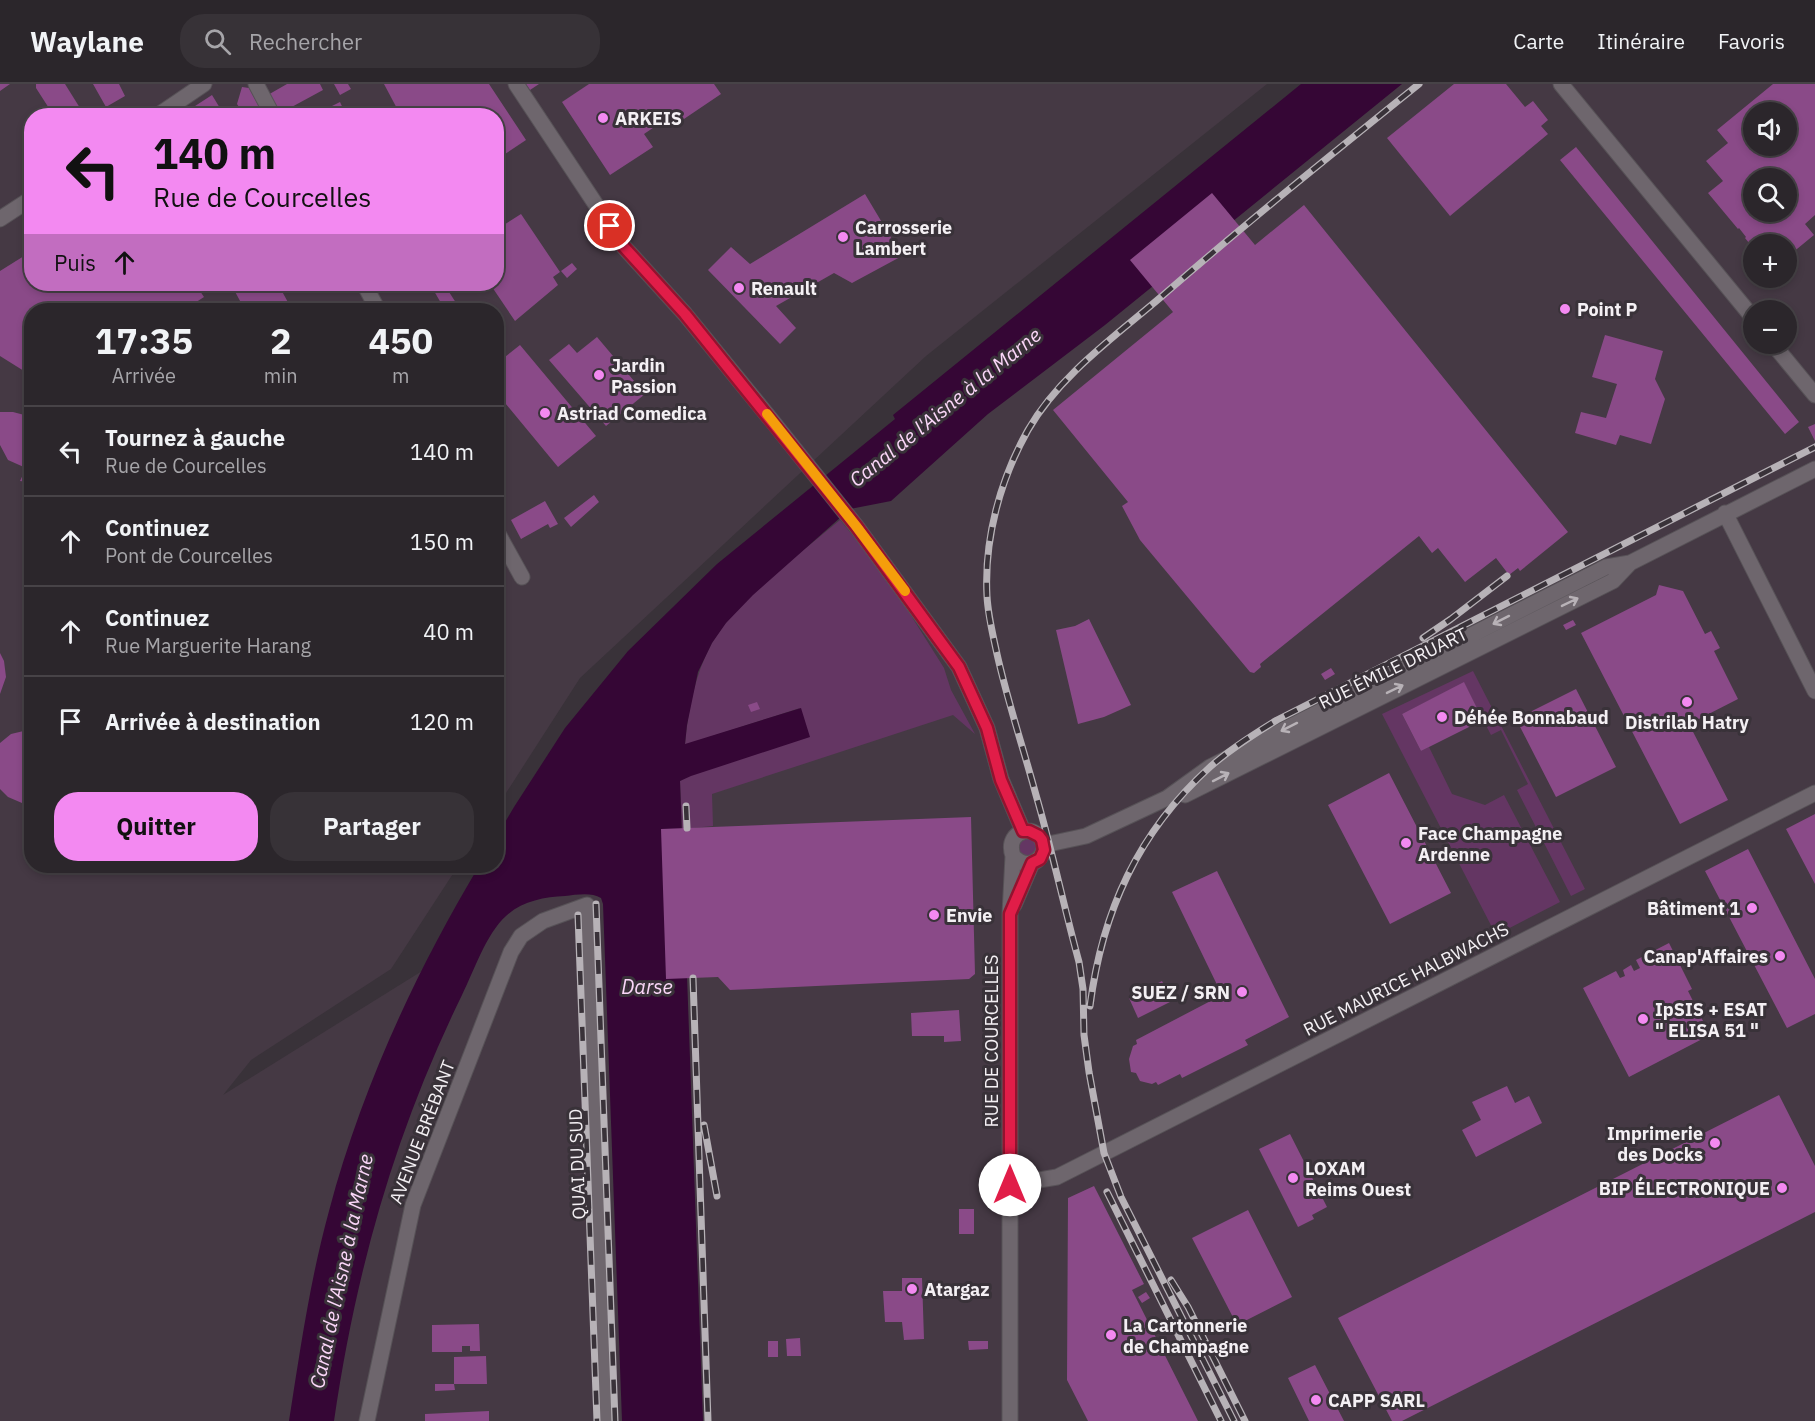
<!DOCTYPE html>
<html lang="fr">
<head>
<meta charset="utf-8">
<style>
	:root { --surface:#2b262b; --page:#373237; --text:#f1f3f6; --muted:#a6a5a9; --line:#474347; --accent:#f389f1 }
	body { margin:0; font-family:"IBM Plex Sans",sans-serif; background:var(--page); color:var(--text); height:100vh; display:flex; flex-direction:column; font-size:22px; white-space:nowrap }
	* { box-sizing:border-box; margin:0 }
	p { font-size:20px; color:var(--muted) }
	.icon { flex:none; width:33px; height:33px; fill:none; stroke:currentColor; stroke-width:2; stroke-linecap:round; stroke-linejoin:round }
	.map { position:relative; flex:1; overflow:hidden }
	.sheet { position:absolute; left:24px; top:219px; width:480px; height:570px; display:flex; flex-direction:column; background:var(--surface); border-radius:24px; box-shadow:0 3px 9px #0003,0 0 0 2px var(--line) }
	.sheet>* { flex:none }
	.hud { position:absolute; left:24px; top:24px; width:480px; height:183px; border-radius:24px; box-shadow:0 3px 9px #0003,0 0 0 2px var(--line); background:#f389f1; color:#111; overflow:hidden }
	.controls { position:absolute; left:1743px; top:18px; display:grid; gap:12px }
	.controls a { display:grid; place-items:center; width:54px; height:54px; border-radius:50%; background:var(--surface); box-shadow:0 3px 9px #0003,0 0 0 2px var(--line); font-size:30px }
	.pin { position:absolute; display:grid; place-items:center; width:51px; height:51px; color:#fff; margin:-26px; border:3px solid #fff; border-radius:50%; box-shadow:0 2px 6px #0007 }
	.me { position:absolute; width:66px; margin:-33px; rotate:0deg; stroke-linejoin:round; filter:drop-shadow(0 0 4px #0008) }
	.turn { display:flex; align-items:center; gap:21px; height:126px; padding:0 30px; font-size:27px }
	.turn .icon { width:78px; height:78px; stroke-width:2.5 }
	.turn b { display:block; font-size:42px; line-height:51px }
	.then { display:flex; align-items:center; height:57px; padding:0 30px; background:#0003; gap:12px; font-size:22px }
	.eta { display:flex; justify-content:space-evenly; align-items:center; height:102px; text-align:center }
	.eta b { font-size:36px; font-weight:700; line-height:42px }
	.primary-button { display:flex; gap:12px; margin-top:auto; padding:12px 30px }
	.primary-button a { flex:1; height:69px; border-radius:24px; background:var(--accent); color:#111; font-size:24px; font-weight:700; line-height:69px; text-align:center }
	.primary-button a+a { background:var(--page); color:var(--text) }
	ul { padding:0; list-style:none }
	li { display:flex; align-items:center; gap:18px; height:90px; padding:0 30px; border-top:2px solid var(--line) }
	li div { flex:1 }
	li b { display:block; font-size:22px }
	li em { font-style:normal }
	header { display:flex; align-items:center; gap:36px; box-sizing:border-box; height:84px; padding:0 30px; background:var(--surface); border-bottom:2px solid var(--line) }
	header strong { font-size:28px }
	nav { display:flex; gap:33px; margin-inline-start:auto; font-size:21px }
	.search { width:420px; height:54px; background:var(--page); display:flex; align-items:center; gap:15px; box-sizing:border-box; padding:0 21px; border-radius:24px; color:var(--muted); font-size:22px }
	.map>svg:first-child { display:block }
	.built { fill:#453944; fill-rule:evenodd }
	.green { fill:#643663 }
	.water { fill:#350635 }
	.building { fill:#8a4a88; fill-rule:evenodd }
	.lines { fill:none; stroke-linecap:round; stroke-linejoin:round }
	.minor-casing { stroke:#575257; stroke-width:17 }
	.minor { stroke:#6e666d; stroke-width:15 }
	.rail-casing { stroke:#b7b2b7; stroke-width:7 }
	.rail { stroke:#393239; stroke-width:4.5; stroke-dasharray:14; stroke-linecap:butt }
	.oneway { stroke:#b8b2b7 }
	.route-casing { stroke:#92132f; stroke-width:15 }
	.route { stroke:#e11d48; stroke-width:10 }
	.slow { stroke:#f59e0b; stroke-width:10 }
	.poi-dot { fill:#f389f1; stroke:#393239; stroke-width:2 }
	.labels { text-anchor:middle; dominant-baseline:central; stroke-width:6; stroke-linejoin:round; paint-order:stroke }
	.poi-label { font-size:18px; font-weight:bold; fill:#f4f0f4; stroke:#393239; text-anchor:start }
	.street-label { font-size:18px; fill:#f4f0f4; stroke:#393239 }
	.water-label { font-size:20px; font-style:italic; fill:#fbd7f9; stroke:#393239 }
</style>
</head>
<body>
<header>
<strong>Waylane</strong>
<div class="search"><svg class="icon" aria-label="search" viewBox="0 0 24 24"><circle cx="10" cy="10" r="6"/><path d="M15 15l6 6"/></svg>Rechercher</div>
<nav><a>Carte</a><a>Itinéraire</a><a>Favoris</a></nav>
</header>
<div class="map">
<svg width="1815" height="1337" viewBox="0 0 1815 1337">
	<rect width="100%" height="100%" fill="#393239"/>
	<path class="built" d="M 0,0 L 1267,0 L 926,272 L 580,594 L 497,723 L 496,226 L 32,226 L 32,782 L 458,782 L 391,885 L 251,976 L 223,1011 L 459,864 L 734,493 L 1343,0 L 1815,0 L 1815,1337 L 0,1337 ZM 1754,28 L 1786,28 L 1786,62 L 1754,62 ZM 32,32 L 496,32 L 496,200 L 32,200 ZM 1754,94 L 1786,94 L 1786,128 L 1754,128 ZM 1754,160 L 1786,160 L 1786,194 L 1754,194 ZM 1754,226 L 1786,226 L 1786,260 L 1754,260 Z"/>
	<path class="green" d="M 840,436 L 888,495 L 944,584 L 951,606 L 975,650 L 953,631 L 712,710 L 713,742 L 682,745 L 680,697 L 800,624 L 685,661 C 688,626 695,590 712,559 C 736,516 801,469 840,436 Z
		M 1473,587 L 1585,805 L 1571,812 L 1517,706 L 1528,700 L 1501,646 L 1491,651 L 1464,599 L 1402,630 L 1421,667 L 1429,663 L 1452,710 L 1485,721 L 1504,711 L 1560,818 L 1496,851 L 1382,630 Z
		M 1029,750 L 1041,766 L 1025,777 L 1015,760 Z"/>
	<path class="water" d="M 1301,0 L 1402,0 L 1105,241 L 988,330 L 891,417 L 850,425 L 753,511 L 726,539 L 712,559 L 698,588 L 687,641 L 685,660 L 801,624 L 810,653 L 691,692 L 680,697 L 703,1337 L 622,1337 L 603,820 L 601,814 C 591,808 576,811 565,812 C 544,813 522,817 506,832 C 486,850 474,887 462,911 C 395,1048 356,1186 334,1337 L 289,1337 C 300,1267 310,1196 329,1127 C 361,1006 415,889 479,782 L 496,782 L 497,752 L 514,723 L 565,644 L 628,567 L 717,480 L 895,335 L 893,331 Z"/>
	<path class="building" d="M 0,0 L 10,0 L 0,7 Z
		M 36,0 L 65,0 L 85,32 L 54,32 L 36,4 Z
		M 93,0 L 119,0 L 125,12 L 106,23 Z
		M 287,0 L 320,0 L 323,6 L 288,25 L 292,32 L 277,32 L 266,12 Z
		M 334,0 L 348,0 L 351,5 L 340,11 Z
		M 384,0 L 489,0 L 526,56 L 496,76 L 496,32 L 401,32 Z
		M 526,0 L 539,0 L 530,6 Z
		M 589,0 L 714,0 L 721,10 L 681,37 L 675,29 L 644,50 L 653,63 L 610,91 L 562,18 Z
		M 1454,0 L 1506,0 L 1525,23 L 1533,17 L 1548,36 L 1541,42 L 1548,50 L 1450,132 L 1387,54 Z
		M 1773,0 L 1815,0 L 1815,131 L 1805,140 L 1814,151 L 1786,174 L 1786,160 L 1754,160 L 1754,165 L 1745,154 L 1746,153 L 1739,144 L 1738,145 L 1708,109 L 1723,97 L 1706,77 L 1728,59 L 1717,46 ZM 1754,28 L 1786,28 L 1786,62 L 1754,62 ZM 1754,94 L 1786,94 L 1786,128 L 1754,128 Z
		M 242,3 L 249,4 L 264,32 L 237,32 L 242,28 L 237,20 Z
		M 212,11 L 223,29 L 219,32 L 197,32 L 192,24 Z
		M 340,18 L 346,31 L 345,32 L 338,32 L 332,22 Z
		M 379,23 L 383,32 L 364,32 Z
		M 1576,63 L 1799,338 L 1785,350 L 1560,76 Z
		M 1212,109 L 1255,161 L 1304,121 L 1568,448 L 1520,487 L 1518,484 L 1509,491 L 1496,474 L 1465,498 L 1438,464 L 1432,469 L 1419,452 L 1260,580 L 1261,583 L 1254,589 L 1250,588 L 1140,456 L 1122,422 L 1128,418 L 1053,326 L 1173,228 L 1130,176 Z
		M 865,110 L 902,172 L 852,199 L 834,189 L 776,222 L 796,244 L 780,260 L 708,186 L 731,163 L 750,180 Z
		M 521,130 L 560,188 L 553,193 L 558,201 L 515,237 L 490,200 L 496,200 L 496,165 L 499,164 L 496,161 L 496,146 Z
		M 32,167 L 32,200 L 205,200 L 207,203 L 200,207 L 204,213 L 184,226 L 180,220 L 170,226 L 32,226 L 32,292 L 0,272 L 0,187 Z
		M 572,179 L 577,185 L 567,194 L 561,187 Z
		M 242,200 L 278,200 L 290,222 L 282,226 L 245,226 L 233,204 Z
		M 430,200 L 444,200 L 458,222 L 451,226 L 445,226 Z
		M 474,200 L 488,200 L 478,206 Z
		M 1605,251 L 1663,267 L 1655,295 L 1665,315 L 1651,360 L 1620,351 L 1616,361 L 1575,349 L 1581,328 L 1606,334 L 1617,300 L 1592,293 Z
		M 597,253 L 645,310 L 606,342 L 549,276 L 569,260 L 577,269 Z
		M 520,261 L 596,352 L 558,383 L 496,308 L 496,280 Z
		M 0,328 L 13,328 L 32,333 L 32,410 L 27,398 L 20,397 L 26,384 L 8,376 L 0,361 Z
		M 1815,340 L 1815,357 L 1808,343 Z
		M 594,411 L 599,418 L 571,443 L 564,434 Z
		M 545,417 L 558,440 L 550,444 L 548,440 L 521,455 L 511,436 Z
		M 1659,501 L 1683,507 L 1705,550 L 1711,547 L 1720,564 L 1714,567 L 1738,615 L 1689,640 L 1728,716 L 1680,740 L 1581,549 L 1656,511 Z
		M 1089,535 L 1131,621 L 1104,633 L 1078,640 L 1056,546 L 1075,542 Z
		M 1573,536 L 1576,541 L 1566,546 L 1563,541 Z
		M 0,569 L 4,577 L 6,593 L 0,610 Z
		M 1331,584 L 1335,590 L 1325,596 L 1321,590 Z
		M 1464,598 L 1483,636 L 1421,667 L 1402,630 Z
		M 1576,605 L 1616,683 L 1556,713 L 1516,635 Z
		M 757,618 L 760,625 L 751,628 L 748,621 Z
		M 32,645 L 32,719 L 22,719 L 8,713 L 0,705 L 0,659 L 11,650 Z
		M 1389,689 L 1451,809 L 1390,840 L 1328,721 Z
		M 1815,730 L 1815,800 L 1786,745 Z
		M 971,733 L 975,890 L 969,895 L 730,906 L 718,893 L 666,895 L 661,745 Z
		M 1748,765 L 1815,895 L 1815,930 L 1787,944 L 1705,787 Z
		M 1217,787 L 1289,933 L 1245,956 L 1248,961 L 1182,994 L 1180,990 L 1158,1001 L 1156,998 L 1152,1000 L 1140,997 L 1136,989 L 1131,988 L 1129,975 L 1133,962 L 1137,960 L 1136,956 L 1222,911 L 1172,808 Z
		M 1669,859 L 1692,905 L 1688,907 L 1710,951 L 1629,993 L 1583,904 L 1616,887 L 1620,894 L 1625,892 L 1623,886 L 1631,881 L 1634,887 L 1640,884 L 1636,876 Z
		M 1162,897 L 1172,917 L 1138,934 L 1129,914 Z
		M 959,926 L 961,957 L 944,958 L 944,952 L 912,952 L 911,929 Z
		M 1507,1002 L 1515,1019 L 1529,1012 L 1542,1039 L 1476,1073 L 1462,1046 L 1481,1036 L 1472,1018 Z
		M 1779,1011 L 1815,1082 L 1815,1128 L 1402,1337 L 1392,1337 L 1338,1234 Z
		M 1290,1050 L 1327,1123 L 1312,1131 L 1314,1135 L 1298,1143 L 1259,1065 Z
		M 1094,1102 L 1144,1200 L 1132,1206 L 1198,1337 L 1088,1337 L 1067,1296 L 1068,1114 Z
		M 959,1125 L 974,1125 L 974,1150 L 959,1150 Z
		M 1248,1126 L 1292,1213 L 1237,1241 L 1192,1154 Z
		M 902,1194 L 922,1194 L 924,1255 L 904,1256 L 902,1238 L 885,1238 L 883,1207 L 902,1207 Z
		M 1146,1208 L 1150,1214 L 1142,1219 L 1138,1213 Z
		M 479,1240 L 480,1267 L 470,1267 L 470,1262 L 462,1262 L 462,1268 L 432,1268 L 432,1241 Z
		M 800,1254 L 801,1272 L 787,1272 L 786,1255 Z
		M 768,1257 L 778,1257 L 778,1273 L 768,1273 Z
		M 968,1257 L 988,1257 L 988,1265 L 969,1266 Z
		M 486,1272 L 487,1300 L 454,1300 L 454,1273 Z
		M 1315,1281 L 1344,1337 L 1309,1337 L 1288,1294 Z
		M 435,1300 L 454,1300 L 455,1306 L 435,1307 Z
		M 489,1327 L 489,1337 L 425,1337 L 425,1330 Z"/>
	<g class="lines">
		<defs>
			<path id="minor" d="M 256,0 L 273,32
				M 516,0 L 624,163 L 685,230 L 773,338 L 856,442 L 959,583 L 987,644 L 1001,695 L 1023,747
				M 1561,0 L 1754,235
				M 157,32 L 204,0
				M 0,135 L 32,114
				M 364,200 L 378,226
				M 1773,260 L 1815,311
				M 1725,429 L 1815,607
				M 496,446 L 522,493
				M 1185,711 L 1613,497 L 1630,479
				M 1044,761 L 1086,752 L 1167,714 L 1210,683 L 1606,483 L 1630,479 L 1815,385
				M 1014,821 L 1032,779
				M 1010,1101 L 1057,1093 L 1815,709
				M 367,1337 L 413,1121 L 511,868 L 521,852 L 543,837 L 587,821 L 607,1337
				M 1010,1337 L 1010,830 L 1013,772 C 1003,743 1044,737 1044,766 C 1038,781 1024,784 1013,772"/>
		</defs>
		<use href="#minor" class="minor-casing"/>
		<use href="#minor" class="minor"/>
		<defs>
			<path id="rail" d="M 1423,554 L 1451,535 L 1507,492
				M 686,722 L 687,744
				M 596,820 L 615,1337
				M 578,831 L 597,1337
				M 693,894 L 708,1337
				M 1090,922 C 1102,828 1138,748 1210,683 C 1230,665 1254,650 1277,636 L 1815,363
				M 704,1041 L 717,1112
				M 1107,1108 L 1221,1337
				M 1171,1196 L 1188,1223 L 1245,1337
				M 1234,1337 L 1121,1113 L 1104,1069 L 1089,988 L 1084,951 L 1083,905 L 1079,878 C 1064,823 1052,766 1036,711 C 1023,663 1008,619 997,570 C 993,551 988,532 987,512 C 984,455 1000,396 1028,346 C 1059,292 1114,253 1161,213 C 1245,140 1332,70 1419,0"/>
		</defs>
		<use href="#rail" class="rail-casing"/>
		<use href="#rail" class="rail"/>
	</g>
	<defs><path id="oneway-shaft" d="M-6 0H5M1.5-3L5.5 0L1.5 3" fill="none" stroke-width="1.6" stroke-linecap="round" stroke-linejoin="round" transform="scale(1.5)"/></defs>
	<g class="oneway">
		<use href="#oneway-shaft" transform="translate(1570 518) rotate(-26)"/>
		<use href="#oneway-shaft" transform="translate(1501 536) rotate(153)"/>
		<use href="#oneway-shaft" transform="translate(1395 605) rotate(-26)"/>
		<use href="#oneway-shaft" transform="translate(1289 643) rotate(153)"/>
		<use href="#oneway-shaft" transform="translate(1221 693) rotate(-27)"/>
	</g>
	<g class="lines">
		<defs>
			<path id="route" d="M 610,142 L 624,163 L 685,230 L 856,442 L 959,583 L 987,644 L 1001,696 L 1023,747 L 1029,747 L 1039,752 L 1042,756 L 1044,766 L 1040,775 L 1032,779 L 1010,830 L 1010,1101"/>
		</defs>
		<use href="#route" class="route-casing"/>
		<use href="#route" class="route"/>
		<path class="slow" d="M 767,330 L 856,442 L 905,507"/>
	</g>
	<g class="poi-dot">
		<circle cx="603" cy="34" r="6"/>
		<circle cx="843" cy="153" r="6"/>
		<circle cx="739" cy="204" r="6"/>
		<circle cx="1565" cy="225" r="6"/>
		<circle cx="599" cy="291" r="6"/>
		<circle cx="545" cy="329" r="6"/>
		<circle cx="1687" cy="618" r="6"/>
		<circle cx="1442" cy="633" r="6"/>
		<circle cx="1406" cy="759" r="6"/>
		<circle cx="1752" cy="824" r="6"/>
		<circle cx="934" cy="831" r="6"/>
		<circle cx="1780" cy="872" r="6"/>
		<circle cx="1242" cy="908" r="6"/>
		<circle cx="1643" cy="935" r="6"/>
		<circle cx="1715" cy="1059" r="6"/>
		<circle cx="1293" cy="1094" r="6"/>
		<circle cx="1782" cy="1104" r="6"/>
		<circle cx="912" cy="1205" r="6"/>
		<circle cx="1111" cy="1251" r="6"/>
		<circle cx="1316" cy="1316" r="6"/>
	</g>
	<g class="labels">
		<g class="poi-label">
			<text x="615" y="34">ARKEIS</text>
			<text x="855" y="143">Carrosserie<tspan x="855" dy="21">Lambert</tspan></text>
			<text x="751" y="204">Renault</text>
			<text x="1577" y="225">Point P</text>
			<text x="611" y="281">Jardin<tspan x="611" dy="21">Passion</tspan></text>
			<text x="557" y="329">Astriad Comedica</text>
			<text x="1454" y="633">Déhée Bonnabaud</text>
			<text x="1687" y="638" text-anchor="middle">Distrilab Hatry</text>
			<text x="1418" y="749">Face Champagne<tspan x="1418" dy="21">Ardenne</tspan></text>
			<text x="1740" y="824" text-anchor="end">Bâtiment 1</text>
			<text x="946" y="831">Envie</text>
			<text x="1768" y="872" text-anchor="end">Canap'Affaires</text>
			<text x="1230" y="908" text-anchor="end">SUEZ / SRN</text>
			<text x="1655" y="925">IpSIS + ESAT<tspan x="1655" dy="21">" ELISA 51 "</tspan></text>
			<text x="1703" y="1049" text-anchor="end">Imprimerie<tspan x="1703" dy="21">des Docks</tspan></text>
			<text x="1305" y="1084">LOXAM<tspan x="1305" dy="21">Reims Ouest</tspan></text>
			<text x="1770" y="1104" text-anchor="end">BIP ÉLECTRONIQUE</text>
			<text x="924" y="1205">Atargaz</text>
			<text x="1123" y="1241">La Cartonnerie<tspan x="1123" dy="21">de Champagne</tspan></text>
			<text x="1328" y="1316">CAPP SARL</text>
		</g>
		<g class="street-label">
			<text transform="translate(1393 584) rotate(-26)">RUE ÉMILE DRUART</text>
			<text transform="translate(1406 895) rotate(-27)">RUE MAURICE HALBWACHS</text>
			<text transform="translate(991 957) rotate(-90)">RUE DE COURCELLES</text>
			<text transform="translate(422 1048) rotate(-69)">AVENUE BRÉBANT</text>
			<text transform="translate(577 1080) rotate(-92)">QUAI DU SUD</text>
		</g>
		<g class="water-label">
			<text transform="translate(945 323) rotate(-39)">Canal de l'Aisne à la Marne</text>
			<text x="647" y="902">Darse</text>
			<text transform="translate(341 1187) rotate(-78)">Canal de l'Aisne à la Marne</text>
		</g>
	</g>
</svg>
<div class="controls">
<a><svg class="icon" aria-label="sound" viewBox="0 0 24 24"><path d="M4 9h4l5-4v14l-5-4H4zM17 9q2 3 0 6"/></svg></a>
<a><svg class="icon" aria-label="search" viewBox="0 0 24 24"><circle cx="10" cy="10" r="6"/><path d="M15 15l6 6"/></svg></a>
<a>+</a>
<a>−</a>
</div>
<div class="pin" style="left:610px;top:142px;background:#d93025"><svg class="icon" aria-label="arrive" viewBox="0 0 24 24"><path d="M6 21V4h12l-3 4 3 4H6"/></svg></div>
<svg class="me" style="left:1010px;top:1101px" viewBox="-20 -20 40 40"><circle r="19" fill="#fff"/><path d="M0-13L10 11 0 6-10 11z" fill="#e11d48"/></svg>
<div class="hud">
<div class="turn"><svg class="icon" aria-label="left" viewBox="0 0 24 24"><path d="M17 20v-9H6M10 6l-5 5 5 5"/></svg><div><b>140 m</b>Rue de Courcelles</div></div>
<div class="then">Puis<svg class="icon" aria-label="ahead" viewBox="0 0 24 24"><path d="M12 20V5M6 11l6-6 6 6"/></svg></div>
</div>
<section class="sheet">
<div class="eta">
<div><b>17:35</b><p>Arrivée</p></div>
<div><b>2</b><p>min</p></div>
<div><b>450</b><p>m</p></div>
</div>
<ul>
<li><svg class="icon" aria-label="left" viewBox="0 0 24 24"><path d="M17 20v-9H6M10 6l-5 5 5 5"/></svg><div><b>Tournez à gauche</b><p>Rue de Courcelles</p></div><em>140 m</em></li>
<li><svg class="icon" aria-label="ahead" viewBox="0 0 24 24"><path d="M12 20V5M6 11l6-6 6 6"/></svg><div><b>Continuez</b><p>Pont de Courcelles</p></div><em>150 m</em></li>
<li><svg class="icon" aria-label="ahead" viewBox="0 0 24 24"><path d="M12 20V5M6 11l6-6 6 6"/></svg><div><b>Continuez</b><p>Rue Marguerite Harang</p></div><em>40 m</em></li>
<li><svg class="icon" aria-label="arrive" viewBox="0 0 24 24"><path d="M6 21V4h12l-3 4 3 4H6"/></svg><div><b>Arrivée à destination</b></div><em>120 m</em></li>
</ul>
<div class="primary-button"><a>Quitter</a><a>Partager</a></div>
</section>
</div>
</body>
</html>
